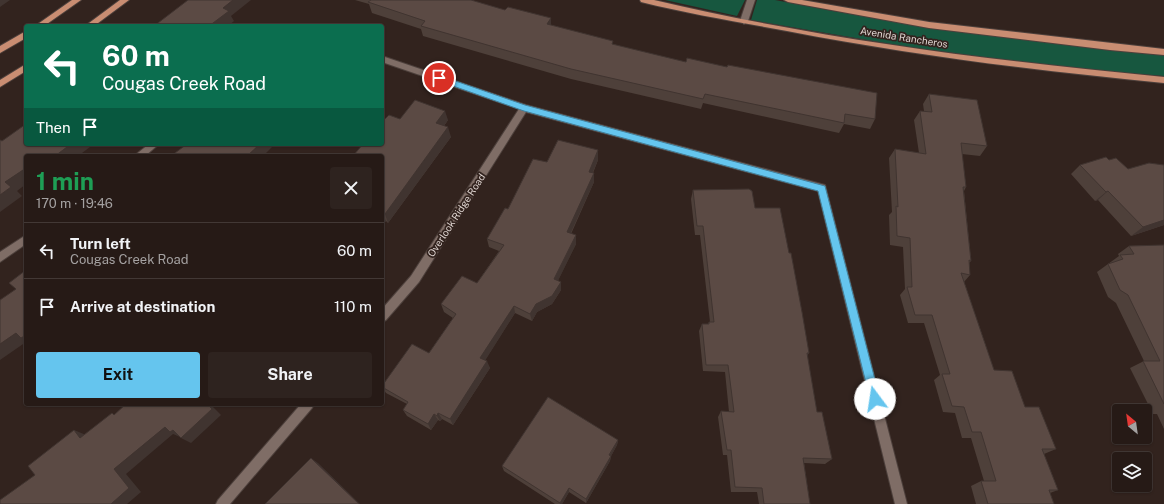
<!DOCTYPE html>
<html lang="en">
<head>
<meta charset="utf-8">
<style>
	:root { --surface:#261a16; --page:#2e231f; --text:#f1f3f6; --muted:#a4a1a1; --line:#423835; --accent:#65c5ee }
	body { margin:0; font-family:"Public Sans",sans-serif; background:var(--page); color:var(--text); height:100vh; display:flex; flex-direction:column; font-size:15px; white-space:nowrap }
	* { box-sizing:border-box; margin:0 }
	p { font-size:13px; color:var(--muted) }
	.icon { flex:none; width:22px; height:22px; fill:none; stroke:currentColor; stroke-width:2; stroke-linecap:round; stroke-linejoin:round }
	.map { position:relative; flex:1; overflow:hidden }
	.drawer { position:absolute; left:24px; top:154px; width:360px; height:252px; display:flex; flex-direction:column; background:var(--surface); border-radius:4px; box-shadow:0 1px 3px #0004,0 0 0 1px var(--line) }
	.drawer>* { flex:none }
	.banner { position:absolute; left:24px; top:24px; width:360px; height:122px; border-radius:4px; box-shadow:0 1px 3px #0004,0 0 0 1px var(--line); background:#0b6e4f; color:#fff; overflow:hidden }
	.needle { width:26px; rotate:331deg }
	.fabs { position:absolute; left:1112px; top:404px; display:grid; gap:8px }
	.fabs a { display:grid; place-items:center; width:40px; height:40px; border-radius:4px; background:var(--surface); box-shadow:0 1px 3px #0004,0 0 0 1px var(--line); font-size:20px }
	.pin { position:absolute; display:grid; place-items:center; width:34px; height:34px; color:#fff; margin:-17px; border:2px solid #fff; border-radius:50%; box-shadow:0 1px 4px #0007 }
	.me { position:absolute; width:44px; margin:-22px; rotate:346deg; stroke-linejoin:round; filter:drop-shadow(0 0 3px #0008) }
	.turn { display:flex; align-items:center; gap:14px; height:84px; padding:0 12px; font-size:18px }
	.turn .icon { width:52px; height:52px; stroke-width:2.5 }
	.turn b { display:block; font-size:28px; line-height:34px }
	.then { display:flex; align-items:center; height:38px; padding:0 12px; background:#0003; gap:8px; font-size:15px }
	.round { display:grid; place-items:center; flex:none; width:42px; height:42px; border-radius:4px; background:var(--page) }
	.head { display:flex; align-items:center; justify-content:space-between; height:68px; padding:0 12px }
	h1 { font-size:24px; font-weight:700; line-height:30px; color:#1e9e55 }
	.button { display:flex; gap:8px; margin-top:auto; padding:8px 12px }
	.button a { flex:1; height:46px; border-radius:4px; background:var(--accent); color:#111; font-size:16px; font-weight:700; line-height:46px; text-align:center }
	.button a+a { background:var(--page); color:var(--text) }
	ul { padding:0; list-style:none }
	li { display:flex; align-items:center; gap:12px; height:56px; padding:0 12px; border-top:1px solid var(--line) }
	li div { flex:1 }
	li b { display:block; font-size:15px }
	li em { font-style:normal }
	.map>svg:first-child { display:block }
	.green { fill:#17573f }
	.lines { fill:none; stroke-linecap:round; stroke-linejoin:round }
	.minor-casing { stroke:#4d403c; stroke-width:2 }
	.major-casing { stroke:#4d403c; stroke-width:2 }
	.minor { fill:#7f6d66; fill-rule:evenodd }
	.major { fill:#c98d72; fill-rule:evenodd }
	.wall { fill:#4e403a }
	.shaded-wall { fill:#403430 }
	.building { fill:#5b4a44; stroke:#403430 }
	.route { fill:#65c5ee; stroke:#42809b }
	.labels { text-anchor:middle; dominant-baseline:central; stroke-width:3.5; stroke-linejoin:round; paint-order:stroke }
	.street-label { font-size:10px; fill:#dfd5d1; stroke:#32231e }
</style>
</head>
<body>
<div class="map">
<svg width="1164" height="504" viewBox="0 0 1164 504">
	<rect width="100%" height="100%" fill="#32231e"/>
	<path class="green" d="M 665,0 L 745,0 L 737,16 Z
		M 757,0 L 775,0 L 833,11 L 1044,42 L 1164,55 L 1164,76 L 1061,68 L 902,46 L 751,20 Z"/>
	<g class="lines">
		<defs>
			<path id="minor" d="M 747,0 L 755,0 L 748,21 L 744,24 L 740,21 Z
				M 382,56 L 526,105 L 825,185 L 907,504 L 895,504 L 818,191 L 526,112 L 419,282 L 386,320 L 382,322 L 382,309 L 411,276 L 519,109 L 382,62 Z
				M 149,144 L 159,144 L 145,156 L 134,156 Z
				M 26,235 L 26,244 L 0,262 L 0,252 Z
				M 301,404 L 314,404 L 312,408 L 230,504 L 216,504 L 218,500 Z"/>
			<path id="major" d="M 72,0 L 81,0 L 44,26 L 35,26 Z
				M 120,0 L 129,0 L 94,26 L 85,26 Z
				M 640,0 L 654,0 C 820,39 994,61 1164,77 L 1164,83 C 1038,71 911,55 787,31 C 738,22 689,14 641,2 Z
				M 784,0 L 802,0 L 929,22 L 1164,49 L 1164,55 L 1110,50 L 929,28 L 788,2 Z
				M 26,31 L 26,38 L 0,53 L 0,46 Z
				M 26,64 L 26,71 L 0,87 L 0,80 Z"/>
		</defs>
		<use href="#minor" class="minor-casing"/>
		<use href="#major" class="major-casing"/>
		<use href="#minor" class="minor"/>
		<use href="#major" class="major"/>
	</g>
	<path class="wall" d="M 355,0 L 471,0 L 613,44 L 875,119 L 870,129 L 844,124 L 839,133 L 703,103 L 701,109 L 571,79 L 423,36 L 421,29 L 372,13 L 369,4 Z
		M 929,94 L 987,146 L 980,156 L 962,154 L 966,187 L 964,191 L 971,261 L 969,263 L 970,275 L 964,282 L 994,370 L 1025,407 L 1056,449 L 1044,454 L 1058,490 L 1050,493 L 1054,504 L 976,504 L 971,486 L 981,481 L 984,481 L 971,438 L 962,438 L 955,413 L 943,412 L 934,380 L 940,375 L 924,323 L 908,323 L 900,295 L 905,289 L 903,247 L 890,245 L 889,215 L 892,212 L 889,158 L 895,149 L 919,153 L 914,120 L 920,111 L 924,111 L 923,104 Z
		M 400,119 L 448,120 L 444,126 L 451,137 L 388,223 L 386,221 L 382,225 L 382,156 Z
		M 598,150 L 598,160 L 593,173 L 594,173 L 594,182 L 571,234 L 576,244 L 558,280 L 561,290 L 552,304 L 537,312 L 532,321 L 515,313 L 485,360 L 490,368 L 453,425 L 442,419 L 440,421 L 438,420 L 431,430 L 407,416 L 403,410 L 407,404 L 386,393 L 382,387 L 429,353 L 453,318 L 444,312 L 441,304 L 477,283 L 499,251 L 489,247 L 487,239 L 508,209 L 547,162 Z
		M 1109,160 L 1128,169 L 1164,225 L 1131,236 L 1098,200 L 1095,201 L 1071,174 L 1080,165 Z
		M 693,190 L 755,208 L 809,353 L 807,356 L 817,412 L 832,459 L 825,464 L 804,463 L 810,504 L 759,504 L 757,492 L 731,492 L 727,455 L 723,455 L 718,417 L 721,411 L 729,412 L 725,372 L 703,371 L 699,331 L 702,324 L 708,324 L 709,322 L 710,322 L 700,235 L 695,235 L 691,199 Z
		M 1164,245 L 1164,429 L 1157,414 L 1153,414 L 1130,368 L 1144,361 L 1116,303 L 1108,297 L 1097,272 L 1119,256 L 1118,254 L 1129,246 Z
		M 618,440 L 617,445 L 611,456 L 610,461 L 586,503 L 569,492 L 562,504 L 555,504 L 504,471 L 502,466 Z"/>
	<path class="shaded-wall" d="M 0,0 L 10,0 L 0,7 Z
		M 233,0 L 251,0 L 231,16 L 234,21 L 228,26 L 209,26 L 223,8 Z
		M 551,18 L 551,28 L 547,24 Z
		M 445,111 L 448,120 L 439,133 L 436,123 Z
		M 448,127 L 451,137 L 388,223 L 385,214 Z
		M 71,144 L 94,144 L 78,156 L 55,156 Z
		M 260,144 L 275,144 L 263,156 L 247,156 Z
		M 598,150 L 598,160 L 589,181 L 589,172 Z
		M 26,168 L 26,184 L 17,191 L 22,196 L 0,212 L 0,195 L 5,182 Z
		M 594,173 L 594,182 L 567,241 L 567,232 Z
		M 1108,191 L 1098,200 L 1095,201 L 1106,192 Z
		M 382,213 L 386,221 L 382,225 Z
		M 1164,220 L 1164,225 L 1131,236 L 1143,227 Z
		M 576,235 L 576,244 L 555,287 L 554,279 Z
		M 561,282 L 561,290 L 552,304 L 537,312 L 532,321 L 530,314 L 536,304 Z
		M 514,306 L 515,313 L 483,364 L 480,358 Z
		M 16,333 L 26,335 L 26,342 L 0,360 L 0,344 Z
		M 487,361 L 490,368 L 453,425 L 450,419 Z
		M 207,404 L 217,404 L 213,407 L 221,415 L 191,443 L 181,438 Z
		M 438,413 L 442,419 L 440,421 L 437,416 Z
		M 434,414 L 438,420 L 431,430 L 428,424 Z
		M 165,427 L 173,430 L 183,435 L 180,437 L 173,434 L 126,474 L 141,492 L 127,504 L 111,504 L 114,469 Z
		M 74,430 L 86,435 L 80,438 Z
		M 618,440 L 617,445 L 609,460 L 611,456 L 610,461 L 586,503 L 586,499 Z
		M 311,458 L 318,463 L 360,504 L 359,504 Z
		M 569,488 L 569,492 L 562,504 L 560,504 L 560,503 Z"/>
	<path class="building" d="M 188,0 L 233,0 L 223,8 L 229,11 L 209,26 L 154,26 Z
		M 371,0 L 471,0 L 505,10 L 508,7 L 551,18 L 547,24 L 613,41 L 612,44 L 686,62 L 687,58 L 727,67 L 728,65 L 877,93 L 875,119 L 845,114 L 844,123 L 705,94 L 703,99 L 571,69 L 421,26 L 425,21 L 368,2 Z
		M 929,94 L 977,100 L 987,146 L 961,143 L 966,187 L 963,187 L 971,261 L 969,260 L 970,275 L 961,273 L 994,370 L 1012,371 L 1025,407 L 1039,407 L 1056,449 L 1042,449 L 1058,490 L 1049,490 L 1054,504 L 988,504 L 981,481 L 996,481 L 981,432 L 972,432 L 964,407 L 952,406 L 942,374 L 950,374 L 932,315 L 915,315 L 907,287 L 912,287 L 910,238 L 897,236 L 896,206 L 898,207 L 895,149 L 926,154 L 920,111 L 932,112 Z
		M 415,100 L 445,111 L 436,123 L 448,127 L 385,214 L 382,213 L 382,156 L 353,156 L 363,144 L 382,144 L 382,122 L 389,115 L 400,119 Z
		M 26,124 L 26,144 L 71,144 L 55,156 L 26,156 L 26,168 L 5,182 L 11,187 L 0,195 L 0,140 L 2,141 Z
		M 558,140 L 598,150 L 589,172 L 594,173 L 567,232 L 576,235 L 554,279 L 561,282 L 552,296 L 536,304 L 530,314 L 514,306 L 480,358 L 487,361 L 450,419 L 438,413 L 437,416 L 434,414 L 428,424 L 403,410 L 408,402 L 382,387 L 382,386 L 412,344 L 429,353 L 456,314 L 441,304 L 462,276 L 477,283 L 504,245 L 487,239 L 505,208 L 508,209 L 533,159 L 547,162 Z
		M 187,144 L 260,144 L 247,156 L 171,156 Z
		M 1106,157 L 1109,160 L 1116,158 L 1128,169 L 1149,163 L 1164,165 L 1164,220 L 1143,227 L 1108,191 L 1106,192 L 1080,165 Z
		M 749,189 L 752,191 L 755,208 L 780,208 L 789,253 L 791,253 L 802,312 L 809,353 L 807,353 L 817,412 L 822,412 L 832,459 L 803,458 L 810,504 L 764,504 L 762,488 L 735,487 L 731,450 L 727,450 L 721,411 L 734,412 L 728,365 L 706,365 L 702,324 L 709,324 L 709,322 L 714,322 L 703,226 L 697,226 L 693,190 Z
		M 1164,245 L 1164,404 L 1143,361 L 1160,361 L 1128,295 L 1120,290 L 1108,264 L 1123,259 L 1120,255 L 1134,254 L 1129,246 Z
		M 26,270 L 26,335 L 21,338 L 16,333 L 0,344 L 0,300 L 16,289 L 9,283 Z
		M 548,397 L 618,440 L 609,455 L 611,456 L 586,499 L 569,488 L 560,503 L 502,466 Z
		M 126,404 L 207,404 L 212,409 L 181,438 L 173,430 L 170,432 L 165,427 L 114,469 L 129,488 L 111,504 L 0,504 L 0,500 L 35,475 L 28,466 L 74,430 L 80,438 L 112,413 L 114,415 Z
		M 311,458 L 359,504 L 265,504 Z"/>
	<path class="route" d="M 436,76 L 441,76 L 525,105 L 825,186 L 880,399 L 879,402 L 875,404 L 871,402 L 870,399 L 818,191 L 524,111 L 436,80 Z"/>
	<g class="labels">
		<g class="street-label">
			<text transform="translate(904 37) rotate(9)">Avenida Rancheros</text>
			<text transform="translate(456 215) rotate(-57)">Overlook Ridge Road</text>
		</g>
	</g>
</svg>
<div class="fabs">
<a><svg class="needle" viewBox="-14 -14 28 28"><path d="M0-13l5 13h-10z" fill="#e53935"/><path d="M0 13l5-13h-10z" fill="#a4a1a1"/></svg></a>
<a><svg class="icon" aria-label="layers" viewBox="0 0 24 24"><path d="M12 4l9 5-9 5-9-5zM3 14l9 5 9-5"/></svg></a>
</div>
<div class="pin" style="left:439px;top:78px;background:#d93025"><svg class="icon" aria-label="arrive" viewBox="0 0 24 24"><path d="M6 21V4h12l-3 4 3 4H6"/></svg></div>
<svg class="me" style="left:875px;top:399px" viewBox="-20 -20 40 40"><circle r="19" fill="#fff"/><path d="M0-13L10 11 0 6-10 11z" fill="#65c5ee"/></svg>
<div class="banner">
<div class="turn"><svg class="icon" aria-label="left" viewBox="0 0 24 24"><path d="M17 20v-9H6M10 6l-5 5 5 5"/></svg><div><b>60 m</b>Cougas Creek Road</div></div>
<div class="then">Then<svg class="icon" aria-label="arrive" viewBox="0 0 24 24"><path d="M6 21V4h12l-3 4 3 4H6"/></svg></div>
</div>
<section class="drawer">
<div class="head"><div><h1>1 min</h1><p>170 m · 19:46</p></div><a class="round"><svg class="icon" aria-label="close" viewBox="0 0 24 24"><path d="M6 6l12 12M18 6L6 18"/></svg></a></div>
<ul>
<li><svg class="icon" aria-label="left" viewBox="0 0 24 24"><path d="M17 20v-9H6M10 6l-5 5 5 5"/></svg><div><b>Turn left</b><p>Cougas Creek Road</p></div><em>60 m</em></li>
<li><svg class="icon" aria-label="arrive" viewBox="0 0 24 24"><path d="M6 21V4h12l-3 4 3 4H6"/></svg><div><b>Arrive at destination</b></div><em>110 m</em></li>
</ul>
<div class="button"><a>Exit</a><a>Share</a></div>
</section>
</div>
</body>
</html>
